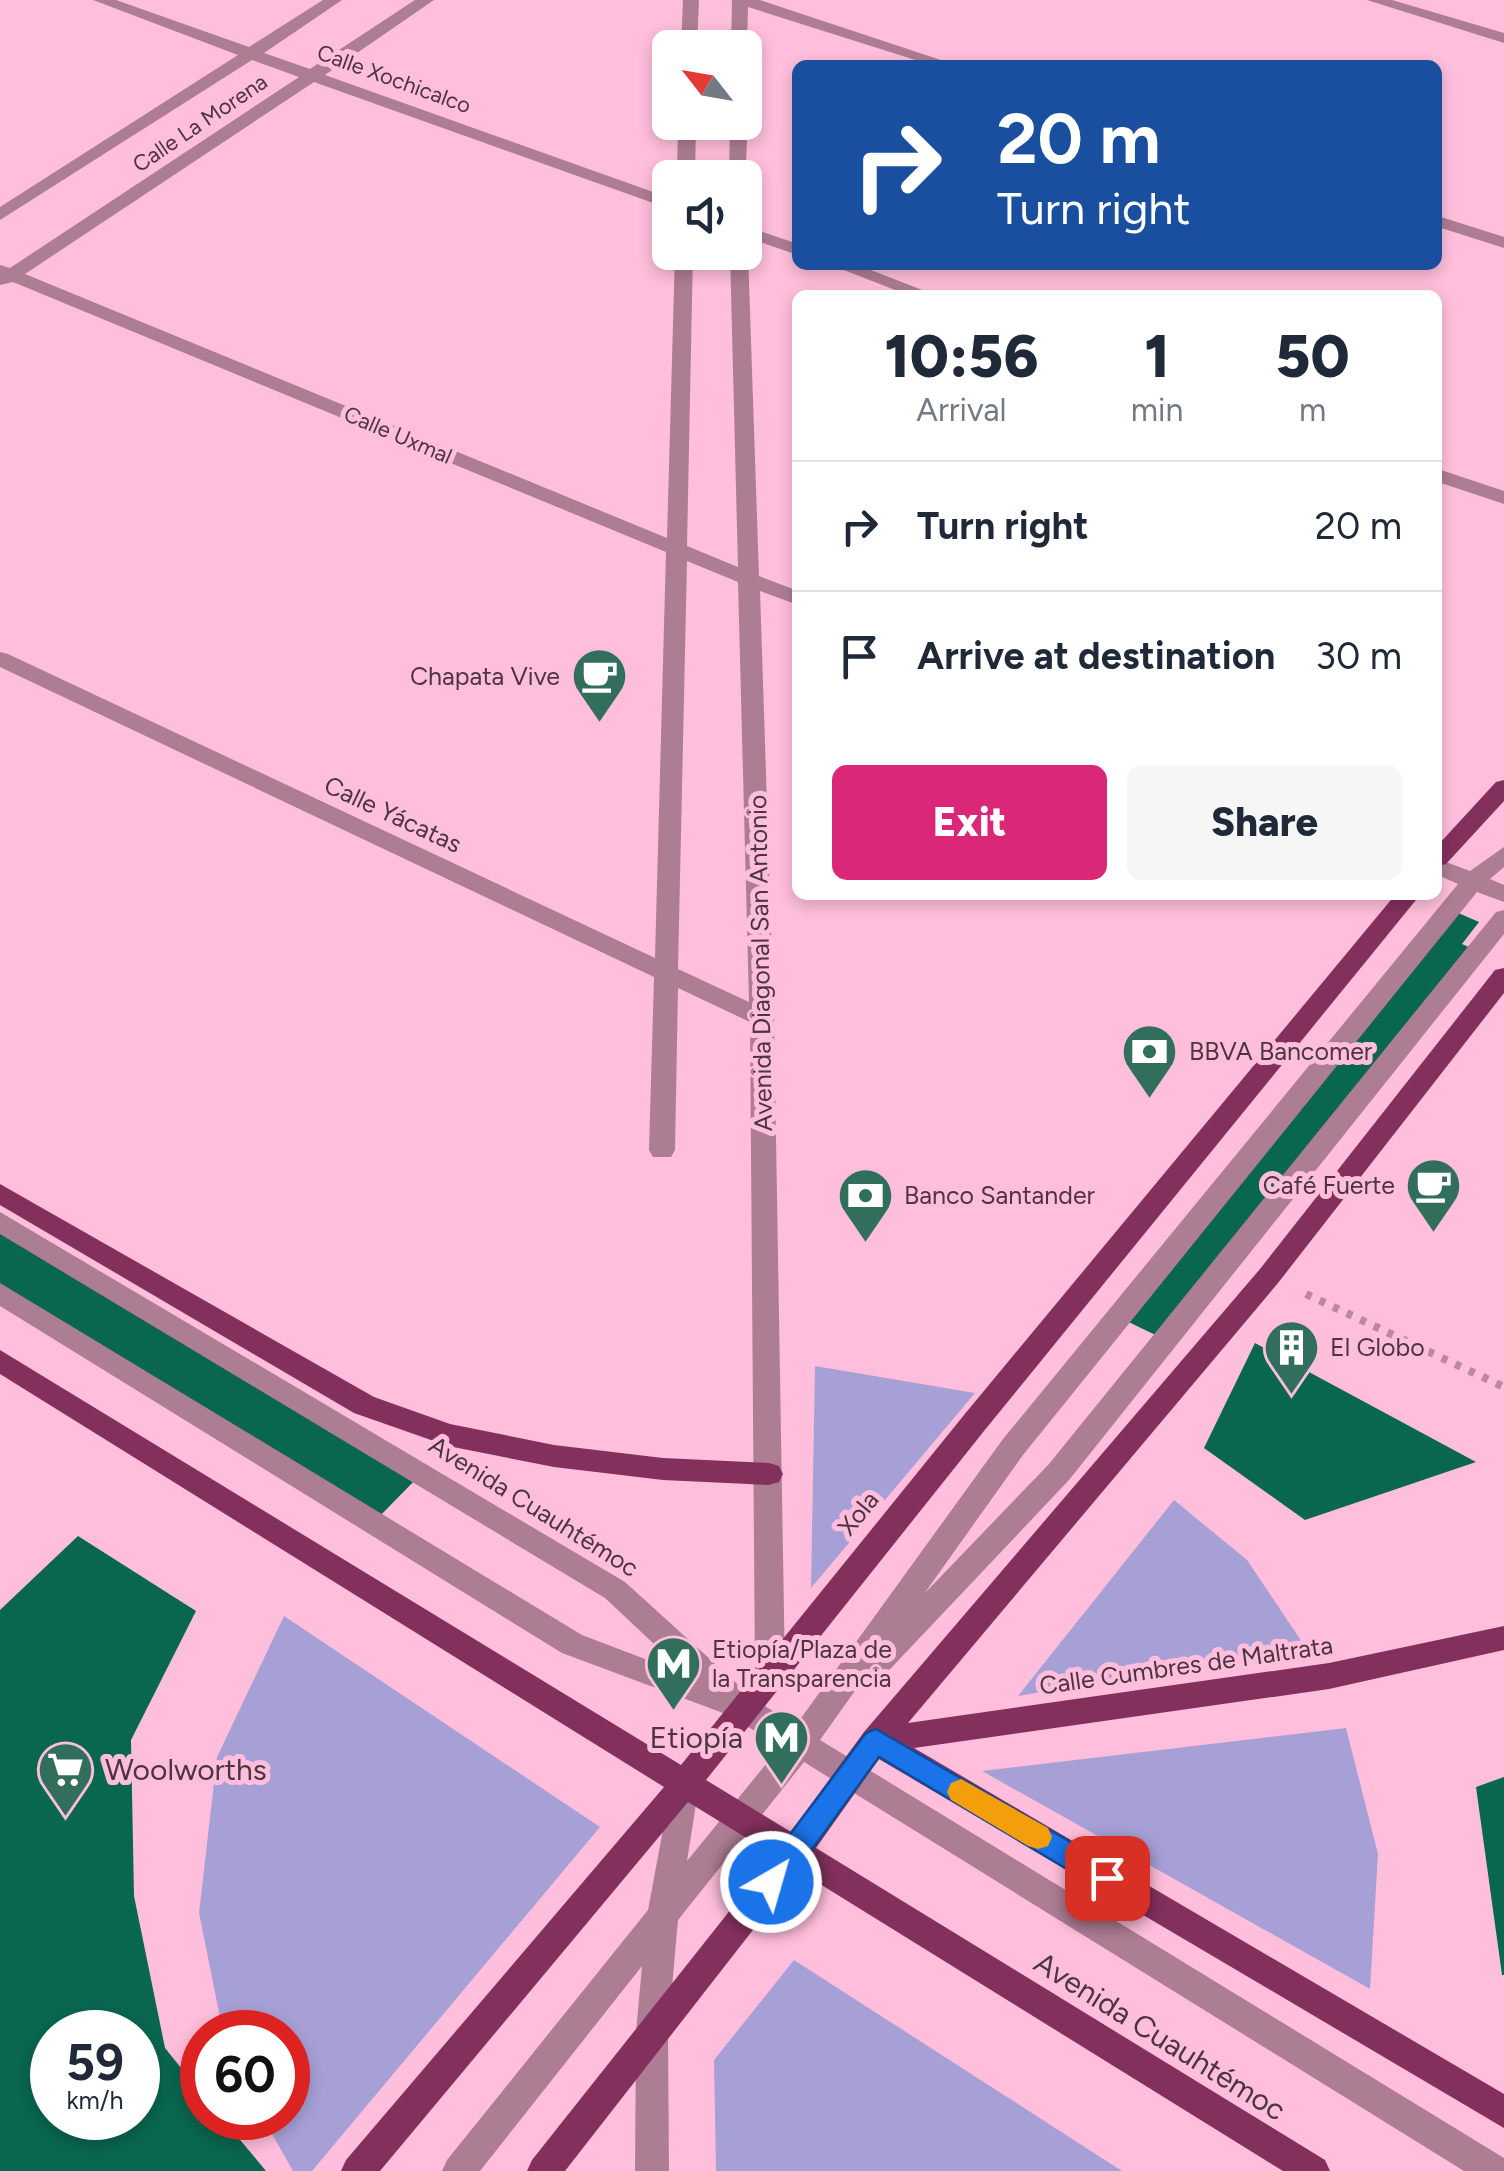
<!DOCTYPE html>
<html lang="en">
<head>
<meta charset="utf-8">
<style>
	:root { --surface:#fff; --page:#f6f6f7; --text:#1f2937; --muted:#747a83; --line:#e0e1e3; --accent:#db2777 }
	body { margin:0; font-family:Figtree,sans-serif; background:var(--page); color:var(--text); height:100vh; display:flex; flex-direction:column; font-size:38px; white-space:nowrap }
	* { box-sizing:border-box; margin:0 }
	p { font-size:32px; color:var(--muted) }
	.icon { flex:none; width:55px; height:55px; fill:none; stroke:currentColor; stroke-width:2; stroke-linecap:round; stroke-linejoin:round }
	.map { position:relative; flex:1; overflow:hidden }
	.details { position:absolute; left:792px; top:290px; width:650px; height:610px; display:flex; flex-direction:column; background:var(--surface); border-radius:15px; box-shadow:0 5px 15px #0003 }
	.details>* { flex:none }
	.guide { position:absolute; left:792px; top:60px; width:650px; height:210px; border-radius:15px; box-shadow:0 5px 15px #0003; background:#1a4fa0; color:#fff; overflow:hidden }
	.needle { width:65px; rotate:301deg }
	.controls { position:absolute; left:652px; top:30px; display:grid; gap:20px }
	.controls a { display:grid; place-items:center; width:110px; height:110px; border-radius:15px; background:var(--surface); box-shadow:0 5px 15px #0003; font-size:50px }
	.speed { position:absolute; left:30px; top:2010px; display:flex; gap:20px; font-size:50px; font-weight:700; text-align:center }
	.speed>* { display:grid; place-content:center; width:130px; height:130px; border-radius:50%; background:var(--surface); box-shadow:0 5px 15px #0003; line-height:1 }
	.speed small { font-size:25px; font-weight:400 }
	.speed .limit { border:15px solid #d22; background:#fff; color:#111 }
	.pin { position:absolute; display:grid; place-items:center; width:85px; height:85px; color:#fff; margin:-42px; border-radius:20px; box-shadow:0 5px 15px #0006 }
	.me { position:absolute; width:110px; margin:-55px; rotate:38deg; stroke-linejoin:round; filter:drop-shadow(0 0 8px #0008) }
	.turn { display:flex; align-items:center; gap:35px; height:210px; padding:0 40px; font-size:45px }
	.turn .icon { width:130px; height:130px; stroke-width:2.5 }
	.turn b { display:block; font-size:70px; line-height:85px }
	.eta { display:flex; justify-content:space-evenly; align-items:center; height:170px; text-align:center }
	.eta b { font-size:60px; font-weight:800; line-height:70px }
	.action { display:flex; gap:20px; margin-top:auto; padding:20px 40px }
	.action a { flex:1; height:115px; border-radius:15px; background:var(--accent); color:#fff; font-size:40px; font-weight:800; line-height:115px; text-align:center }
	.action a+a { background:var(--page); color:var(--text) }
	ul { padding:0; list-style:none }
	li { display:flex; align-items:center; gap:30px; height:130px; padding:0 40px; border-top:2px solid var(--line) }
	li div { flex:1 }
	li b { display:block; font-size:38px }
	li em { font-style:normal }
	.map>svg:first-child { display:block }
	.green { fill:#a7a0d6 }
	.building { fill:#09664f; fill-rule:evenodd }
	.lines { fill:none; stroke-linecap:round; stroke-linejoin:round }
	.path { stroke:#bb899f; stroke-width:8; stroke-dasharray:6 9; stroke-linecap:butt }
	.minor { fill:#ad7d93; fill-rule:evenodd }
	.major { fill:#84305d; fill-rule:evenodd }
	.route { fill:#1a73e8; stroke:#114b97; stroke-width:2.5 }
	.slow { fill:#f59e0b }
	.labels { text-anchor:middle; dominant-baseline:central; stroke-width:10; stroke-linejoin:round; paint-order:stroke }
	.far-street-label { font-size:22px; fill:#4e3440; stroke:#ffbedb }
	.poi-label { font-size:25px; fill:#4e3440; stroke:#ffbedb; text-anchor:start }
	.street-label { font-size:25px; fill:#4e3440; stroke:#ffbedb }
	.near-poi-label { font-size:30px; fill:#4e3440; stroke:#ffbedb; text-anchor:end }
	.near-street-label { font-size:30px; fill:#4e3440; stroke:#ffbedb }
</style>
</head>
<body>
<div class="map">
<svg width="1504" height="2171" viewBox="0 0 1504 2171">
	<rect width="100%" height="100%" fill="#ffbedb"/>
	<path class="green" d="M 815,1366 L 975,1393 L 811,1588 Z
		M 1174,1500 L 1247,1560 L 1306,1648 L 1018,1696 Z
		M 284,1616 L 600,1827 L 312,2171 L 293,2171 L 263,2118 L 288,2118 L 288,2032 L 223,2032 L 199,1913 L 217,1757 Z
		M 1346,1728 L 1378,1854 L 1370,1989 L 982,1771 Z
		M 794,1960 L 1122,2171 L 716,2171 L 714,2060 Z"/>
	<path class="building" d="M 1456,912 L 1479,922 L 1462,944 L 1473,949 L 1166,1340 L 1116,1316 Z
		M 0,1223 L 420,1475 L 375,1521 L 0,1291 Z
		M 1255,1343 L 1476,1462 L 1305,1520 L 1204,1448 Z
		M 78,1536 L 196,1611 L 131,1740 L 134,1896 L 165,2048 L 202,2094 L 202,2118 L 222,2118 L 266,2171 L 0,2171 L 0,1610 ZM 52,2032 L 138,2032 L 138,2118 L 52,2118 Z
		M 1504,1777 L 1504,1975 L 1502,1975 L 1476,1787 Z"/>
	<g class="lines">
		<path class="path" d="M 1306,1294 L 1504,1387"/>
		<path class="minor" d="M 93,0 L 116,0 L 249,47 L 323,0 L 342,0 L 264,53 L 310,69 L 415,0 L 434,0 L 325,75 L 670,198 L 670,209 L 314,82 L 25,274 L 667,538 L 675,252 L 693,252 L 687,546 L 738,567 L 730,252 L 745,252 L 745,248 L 748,252 L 759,576 L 798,591 L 798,605 L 760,591 L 774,1018 L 785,1674 L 781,1683 L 770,1687 L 759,1683 L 755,1674 L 750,1022 L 678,988 L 675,1150 L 671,1157 L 653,1157 L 649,1150 L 654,977 L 0,667 L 0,652 L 8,654 L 655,958 L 666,552 L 13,282 L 0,285 L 0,265 L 10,268 L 299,77 L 252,60 L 0,220 L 0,207 L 238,55 ZM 687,561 L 738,582 L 749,1002 L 678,969 Z
			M 683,0 L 699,0 L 697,48 L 681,48 Z
			M 732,0 L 760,0 L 956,65 L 931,65 L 748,7 L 747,48 L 745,51 L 745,48 L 731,48 Z
			M 1367,0 L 1392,0 L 1504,33 L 1504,43 Z
			M 745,118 L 748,122 L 745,181 L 729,178 L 730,122 L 745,122 Z
			M 678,122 L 696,122 L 695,178 L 677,178 Z
			M 1438,216 L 1504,237 L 1504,248 L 1438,227 Z
			M 745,226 L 798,244 L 798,255 L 745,237 Z
			M 831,265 L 858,265 L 935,295 L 908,295 Z
			M 1438,469 L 1504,491 L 1504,504 L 1438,482 Z
			M 1504,847 L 1504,867 L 1490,879 L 1504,885 L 1504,902 L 1477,892 L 1023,1455 L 924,1594 L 1049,1464 L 1496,912 L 1504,910 L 1504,934 L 1069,1480 L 876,1684 L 859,1685 L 820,1740 L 1504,2158 L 1504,2171 L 1464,2171 L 804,1762 L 678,1920 L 668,2032 L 669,2171 L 635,2171 L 636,2032 L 642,1966 L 480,2171 L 442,2171 L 447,2160 L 648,1910 L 673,1776 L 684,1772 L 695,1776 L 699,1785 L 687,1861 L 780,1747 L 731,1716 L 562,1653 L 0,1306 L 0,1283 L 582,1635 L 687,1675 L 605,1598 L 0,1234 L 0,1212 L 625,1582 L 755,1700 L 796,1725 L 1003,1439 L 1458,884 L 1438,875 L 1438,859 L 1470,871 Z"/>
		<path class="major" d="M 1504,780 L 1504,801 L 1446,864 L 1438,866 L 1438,845 L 1496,782 Z
			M 1395,895 L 1420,895 L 984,1431 L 706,1780 L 791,1832 L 864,1732 L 1260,1269 L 1495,970 L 1504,968 L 1504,993 L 1278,1283 L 908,1723 L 1329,1663 L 1504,1626 L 1504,1650 L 1329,1689 L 914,1748 L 1504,2094 L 1504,2128 L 879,1759 L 816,1848 L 1325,2160 L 1330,2171 L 1283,2171 L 799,1871 L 565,2171 L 527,2171 L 532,2160 L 774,1855 L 688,1802 L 380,2171 L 341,2171 L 346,2160 L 664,1787 L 0,1374 L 0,1350 L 681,1765 L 964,1415 Z
			M 0,1184 L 374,1397 L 450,1424 L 554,1445 L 663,1458 L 769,1463 L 779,1466 L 783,1474 L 779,1482 L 769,1485 L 663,1480 L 554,1467 L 448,1446 L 354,1413 L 0,1205 Z"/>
	</g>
	<path class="route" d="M 876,1729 L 1117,1869 L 1121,1878 L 1117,1887 L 1107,1891 L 1097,1887 L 879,1757 L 781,1892 L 771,1895 L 761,1892 L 756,1882 L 761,1873 L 866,1733 Z"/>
	<path class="slow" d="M 961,1779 L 1048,1828 L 1052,1837 L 1048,1846 L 1038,1849 L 1028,1846 L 951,1800 L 947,1792 L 951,1783 Z"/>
	<defs>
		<symbol id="cafe-pin" viewBox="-11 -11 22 30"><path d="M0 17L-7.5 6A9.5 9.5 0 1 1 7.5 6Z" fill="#316f5c" stroke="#ffbedb"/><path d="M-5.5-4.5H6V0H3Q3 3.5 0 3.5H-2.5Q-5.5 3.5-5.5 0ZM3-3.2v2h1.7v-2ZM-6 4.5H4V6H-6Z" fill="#fff"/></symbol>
		<symbol id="bank-pin" viewBox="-11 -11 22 30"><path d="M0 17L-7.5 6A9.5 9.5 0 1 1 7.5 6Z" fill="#316f5c" stroke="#ffbedb"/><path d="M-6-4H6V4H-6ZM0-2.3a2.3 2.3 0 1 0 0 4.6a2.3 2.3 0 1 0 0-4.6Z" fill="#fff"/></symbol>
		<symbol id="building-pin" viewBox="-11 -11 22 30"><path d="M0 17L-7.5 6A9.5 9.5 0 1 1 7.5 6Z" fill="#316f5c" stroke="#ffbedb"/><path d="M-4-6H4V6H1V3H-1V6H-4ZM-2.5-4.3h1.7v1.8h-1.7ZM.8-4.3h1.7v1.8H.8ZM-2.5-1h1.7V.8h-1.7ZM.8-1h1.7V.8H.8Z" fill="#fff"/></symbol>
		<symbol id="metro-pin" viewBox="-11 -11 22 30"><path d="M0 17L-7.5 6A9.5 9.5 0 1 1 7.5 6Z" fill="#316f5c" stroke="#ffbedb"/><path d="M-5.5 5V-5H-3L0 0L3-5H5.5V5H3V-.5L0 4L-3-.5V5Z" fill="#fff"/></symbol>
		<symbol id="supermarket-pin" viewBox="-11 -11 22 30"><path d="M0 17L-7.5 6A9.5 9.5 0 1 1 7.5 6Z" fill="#316f5c" stroke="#ffbedb"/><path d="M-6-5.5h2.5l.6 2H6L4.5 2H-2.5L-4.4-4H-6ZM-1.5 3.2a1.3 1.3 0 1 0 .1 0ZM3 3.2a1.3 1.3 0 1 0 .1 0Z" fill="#fff"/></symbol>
	</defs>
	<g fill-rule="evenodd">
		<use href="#cafe-pin" x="568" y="644" width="63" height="86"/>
		<use href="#bank-pin" x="1118" y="1020" width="63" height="86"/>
		<use href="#cafe-pin" x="1402" y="1154" width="63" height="86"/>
		<use href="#bank-pin" x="834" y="1164" width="63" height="86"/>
		<use href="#building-pin" x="1260" y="1316" width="63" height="86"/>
		<use href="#metro-pin" x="642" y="1632" width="63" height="86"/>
		<use href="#metro-pin" x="750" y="1706" width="63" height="86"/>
		<use href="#supermarket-pin" x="34" y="1738" width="63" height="86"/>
	</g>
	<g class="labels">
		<g class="far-street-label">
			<text transform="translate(394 79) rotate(20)">Calle Xochicalco</text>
			<text transform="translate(200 123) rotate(-34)">Calle La Morena</text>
			<text transform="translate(398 435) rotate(23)">Calle Uxmal</text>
		</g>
		<g class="poi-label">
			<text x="560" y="676" text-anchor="end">Chapata Vive</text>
			<text x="1189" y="1051">BBVA Bancomer</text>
			<text x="1395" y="1185" text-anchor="end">Café Fuerte</text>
			<text x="904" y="1195">Banco Santander</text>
			<text x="1330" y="1347">El Globo</text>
			<text x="712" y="1649">Etiopía/Plaza de<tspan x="712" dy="29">la Transparencia</tspan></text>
		</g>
		<g class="street-label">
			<text transform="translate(393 814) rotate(25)">Calle Yácatas</text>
			<text transform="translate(760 963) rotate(-91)">Avenida Diagonal San Antonio</text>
			<text transform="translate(534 1506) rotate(32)">Avenida Cuauhtémoc</text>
			<text transform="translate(858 1513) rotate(-51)">Xola</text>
			<text transform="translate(1186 1665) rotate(-8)">Calle Cumbres de Maltrata</text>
		</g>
		<g class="near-poi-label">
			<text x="743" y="1737">Etiopía</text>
			<text x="105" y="1769" text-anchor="start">Woolworths</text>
		</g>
		<g class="near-street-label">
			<text transform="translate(1160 2036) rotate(32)">Avenida Cuauhtémoc</text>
		</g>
	</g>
</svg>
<div class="controls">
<a><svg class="needle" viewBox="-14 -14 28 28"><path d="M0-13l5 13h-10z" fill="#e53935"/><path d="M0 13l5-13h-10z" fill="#747a83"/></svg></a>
<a><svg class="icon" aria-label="sound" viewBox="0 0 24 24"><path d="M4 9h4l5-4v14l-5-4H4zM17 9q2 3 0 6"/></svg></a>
</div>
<div class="speed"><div>59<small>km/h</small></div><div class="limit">60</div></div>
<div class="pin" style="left:1107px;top:1878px;background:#d93025"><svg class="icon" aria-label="arrive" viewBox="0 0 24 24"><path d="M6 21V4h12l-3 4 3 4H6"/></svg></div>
<svg class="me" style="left:771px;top:1882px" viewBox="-20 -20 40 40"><circle r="17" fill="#1a73e8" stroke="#fff" stroke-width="3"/><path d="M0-11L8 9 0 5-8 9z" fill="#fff"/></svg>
<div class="guide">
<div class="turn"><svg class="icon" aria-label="right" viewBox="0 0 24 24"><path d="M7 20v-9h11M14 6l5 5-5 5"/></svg><div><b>20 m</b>Turn right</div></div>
</div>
<section class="details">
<div class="eta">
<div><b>10:56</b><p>Arrival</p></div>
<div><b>1</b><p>min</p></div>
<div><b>50</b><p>m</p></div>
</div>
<ul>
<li><svg class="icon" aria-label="right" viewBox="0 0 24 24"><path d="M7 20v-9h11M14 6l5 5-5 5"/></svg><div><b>Turn right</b></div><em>20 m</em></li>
<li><svg class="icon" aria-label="arrive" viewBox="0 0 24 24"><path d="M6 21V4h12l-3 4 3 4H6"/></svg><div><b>Arrive at destination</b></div><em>30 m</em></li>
</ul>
<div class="action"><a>Exit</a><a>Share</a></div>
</section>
</div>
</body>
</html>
